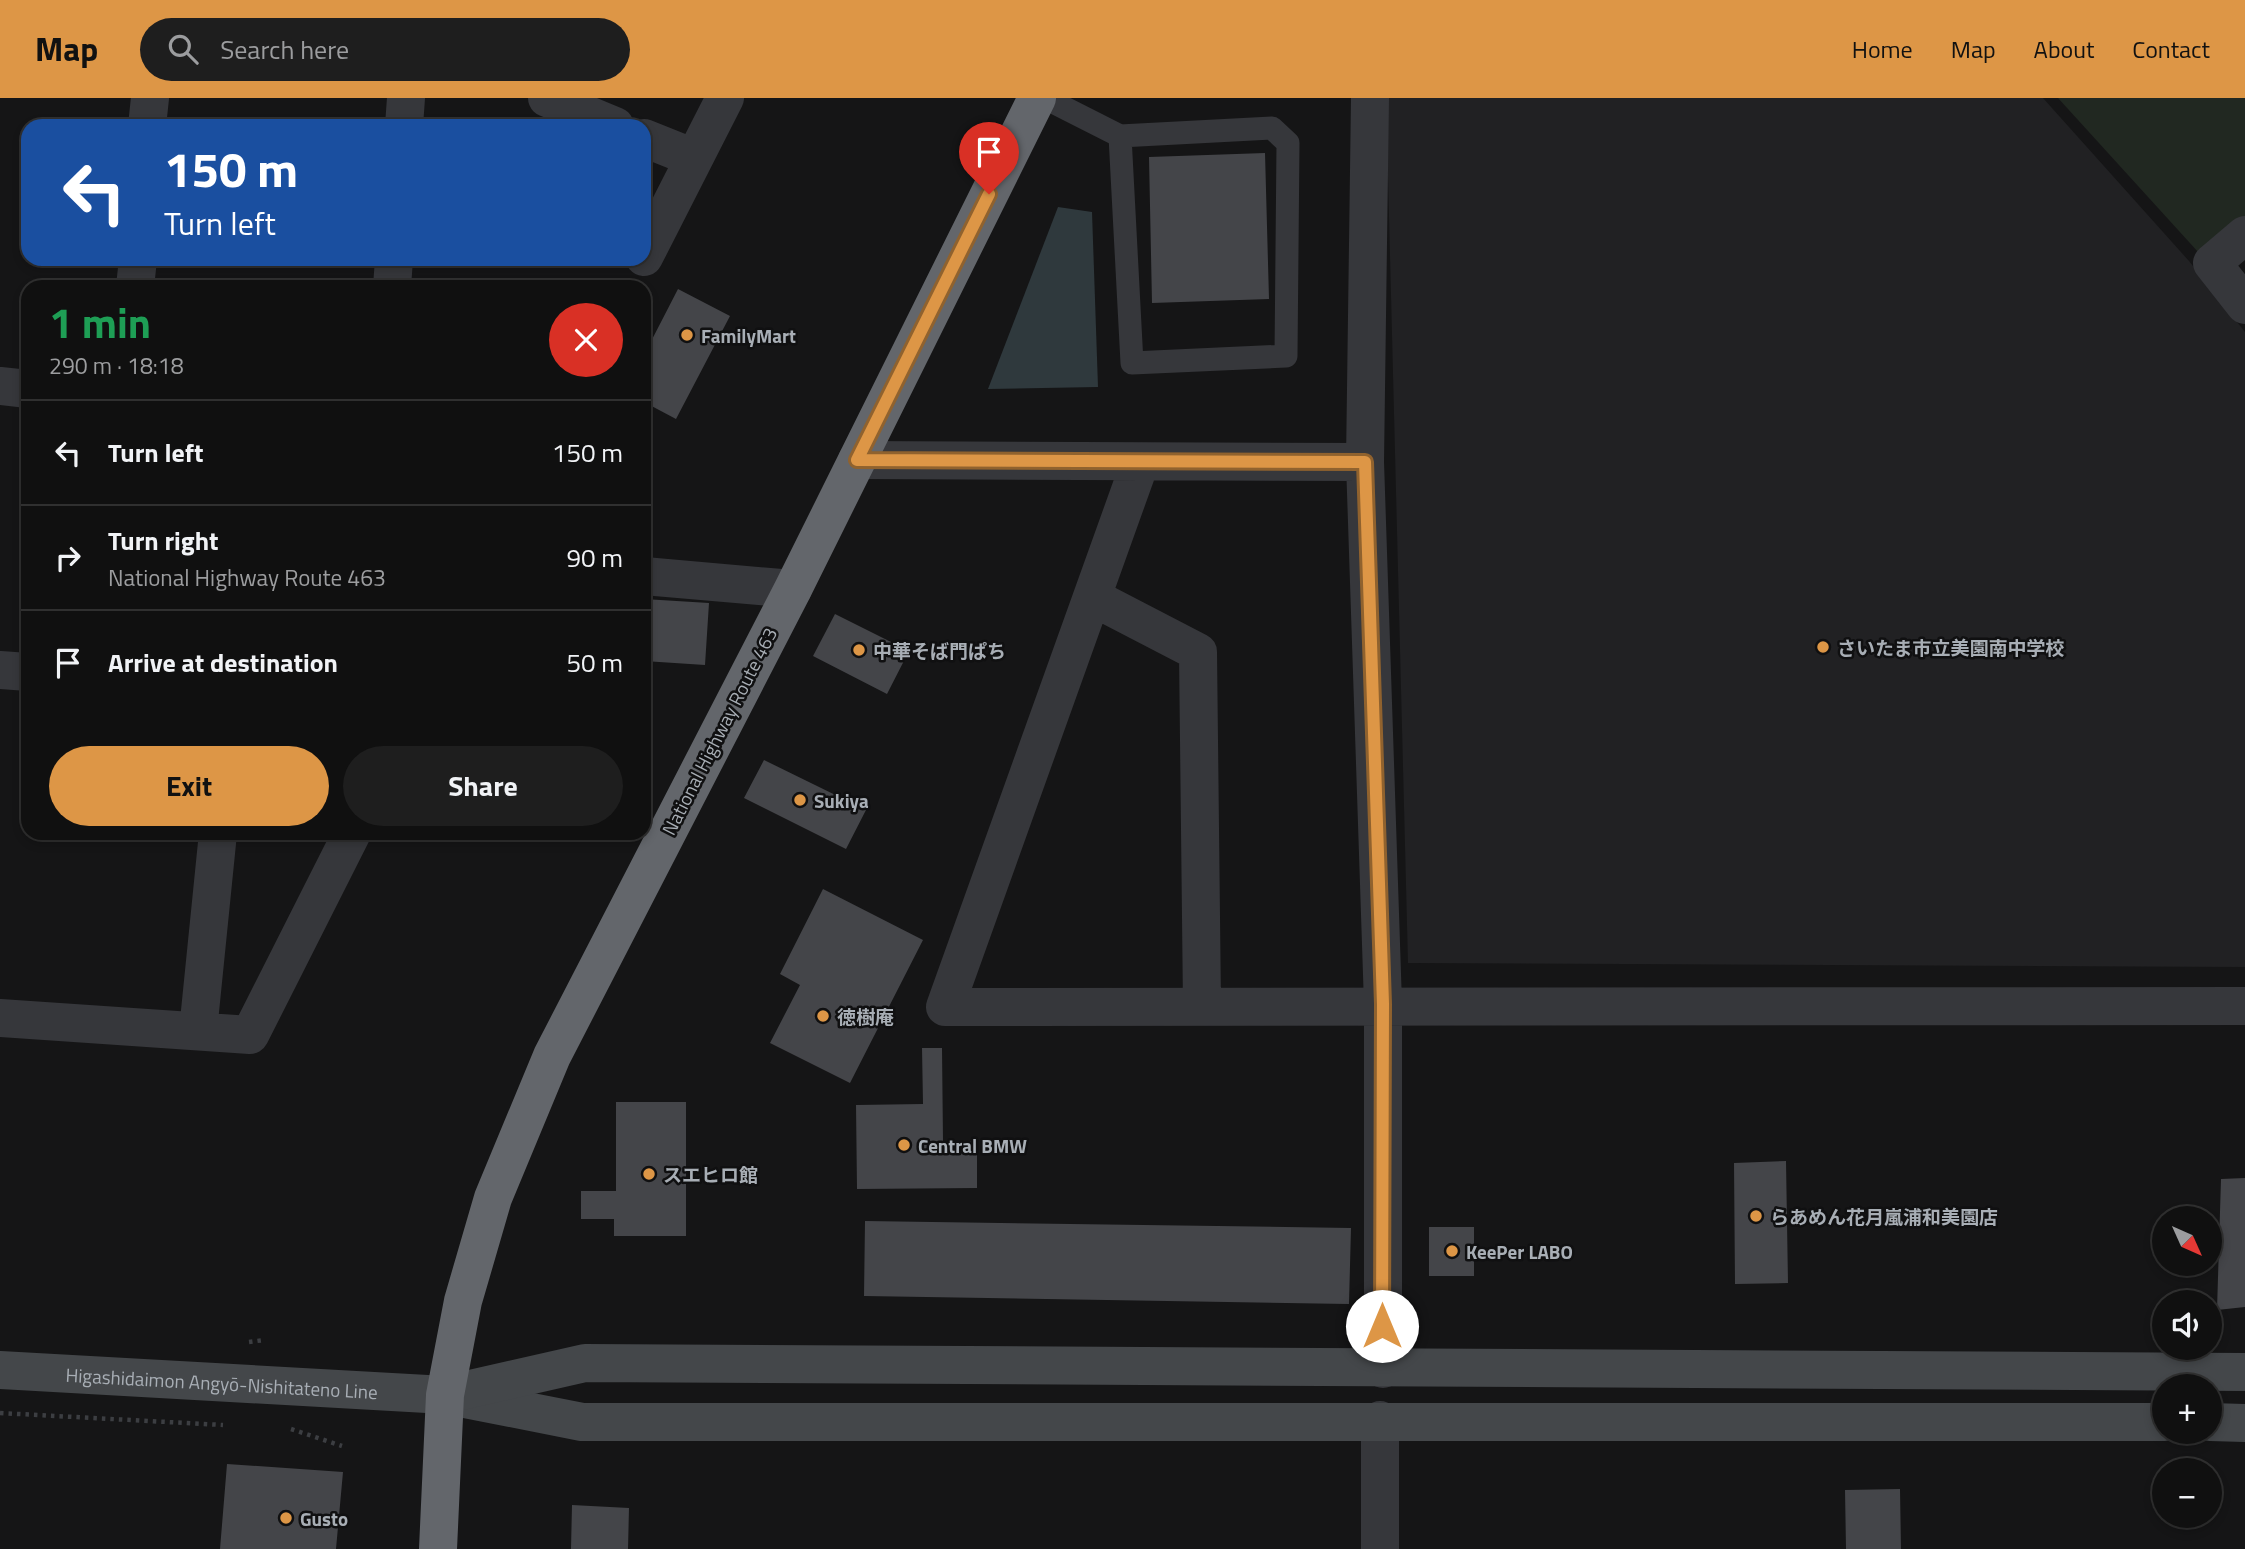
<!DOCTYPE html>
<html lang="en">
<head>
<meta charset="utf-8">
<style>
	:root { --surface:#101010; --page:#1e1e1e; --text:#f1f3f6; --muted:#9c9d9f; --line:#303030; --accent:#dd9646 }
	body { margin:0; font-family:"Titillium Web","Noto Sans JP",sans-serif; background:var(--page); color:var(--text); height:100vh; display:flex; flex-direction:column; font-size:26px; white-space:nowrap }
	* { box-sizing:border-box; margin:0 }
	p { font-size:23px; color:var(--muted) }
	.icon { flex:none; width:38px; height:38px; fill:none; stroke:currentColor; stroke-width:2; stroke-linecap:round; stroke-linejoin:round }
	.map { position:relative; flex:1; overflow:hidden }
	.sheet { position:absolute; left:21px; top:182px; width:630px; height:560px; display:flex; flex-direction:column; background:var(--surface); border-radius:21px; box-shadow:0 4px 10px #0003,0 0 0 2px var(--line) }
	.sheet>* { flex:none }
	.banner { position:absolute; left:21px; top:21px; width:630px; height:147px; border-radius:21px; box-shadow:0 4px 10px #0003,0 0 0 2px var(--line); background:#1a4fa0; color:#fff; overflow:hidden }
	.needle { width:46px; rotate:135deg }
	.controls { position:absolute; left:2152px; top:1108px; display:grid; gap:14px }
	.controls a { display:grid; place-items:center; width:70px; height:70px; border-radius:50%; background:var(--surface); box-shadow:0 4px 10px #0003,0 0 0 2px var(--line); font-size:35px }
	.pin { position:absolute; display:grid; place-items:center; width:60px; height:60px; color:#fff; margin:-72px -30px; border-radius:50% 50% 50% 0; rotate:-45deg; box-shadow:0 0 7px #0007 }
	.pin .icon { rotate:45deg }
	.me { position:absolute; width:77px; margin:-38px; rotate:0deg; stroke-linejoin:round; filter:drop-shadow(0 0 5px #0008) }
	.turn { display:flex; align-items:center; gap:24px; height:147px; padding:0 28px; font-size:32px }
	.turn .icon { width:91px; height:91px; stroke-width:2.5 }
	.turn b { display:block; font-size:49px; line-height:60px }
	.round { display:grid; place-items:center; flex:none; width:74px; height:74px; border-radius:37px; background:var(--page) }
	.summary { display:flex; align-items:center; justify-content:space-between; height:119px; padding:0 28px }
	h1 { font-size:42px; font-weight:700; line-height:52px; color:#1e9e55 }
	.action { display:flex; gap:14px; margin-top:auto; padding:14px 28px }
	.action a { flex:1; height:80px; border-radius:42px; background:var(--accent); color:#111; font-size:28px; font-weight:700; line-height:80px; text-align:center }
	.action a+a { background:var(--page); color:var(--text) }
	ul { padding:0; list-style:none }
	li { display:flex; align-items:center; gap:21px; height:105px; padding:0 28px; border-top:2px solid var(--line) }
	li div { flex:1 }
	li b { display:block; font-size:26px }
	li em { font-style:normal }
	header { display:flex; align-items:center; gap:42px; box-sizing:border-box; height:98px; padding:0 35px; background:var(--accent); color:#111 }
	header strong { font-size:33px }
	nav { display:flex; gap:38px; margin-inline-start:auto; font-size:24px }
	.search { width:490px; height:63px; background:var(--page); display:flex; align-items:center; gap:18px; box-sizing:border-box; padding:0 24px; border-radius:38px; color:var(--muted); font-size:26px }
	.map>svg:first-child { display:block }
	.built { fill:#212123 }
	.green { fill:#212821 }
	.water { fill:#2f393d }
	.building { fill:#444549 }
	.lines { fill:none; stroke-linecap:round; stroke-linejoin:round }
	.path { stroke:#3c3e42; stroke-width:4.5; stroke-dasharray:3.5 5; stroke-linecap:butt }
	.lane { stroke:#36373b; stroke-width:23 }
	.street { stroke:#36373b; stroke-width:38 }
	.secondary { stroke:#44474a; stroke-width:38 }
	.highway { stroke:#63666b; stroke-width:38 }
	.route-casing { stroke:#90622e; stroke-width:18 }
	.route { stroke:#dd9646; stroke-width:12 }
	.poi-dot { fill:#dd9646; stroke:#101011; stroke-width:2.5 }
	.labels { text-anchor:middle; dominant-baseline:central; stroke-width:5; stroke-linejoin:round; paint-order:stroke }
	.poi-label { font-size:19px; font-weight:bold; fill:#a8aeb5; stroke:#101011; text-anchor:start }
	.street-label { font-size:19px; fill:#a8aeb5; stroke:#101011 }
</style>
</head>
<body>
<header>
<strong>Map</strong>
<div class="search"><svg class="icon" aria-label="search" viewBox="0 0 24 24"><circle cx="10" cy="10" r="6"/><path d="M15 15l6 6"/></svg>Search here</div>
<nav><a>Home</a><a>Map</a><a>About</a><a>Contact</a></nav>
</header>
<div class="map">
<svg width="2245" height="1451" viewBox="0 0 2245 1451">
	<rect width="100%" height="100%" fill="#151516"/>
	<path class="built" d="M 1386,0 L 2043,0 L 2189,163 L 2245,234 L 2245,869 L 1408,865 Z"/>
	<path class="green" d="M 2058,0 L 2245,0 L 2245,119 L 2199,155 Z"/>
	<path class="water" d="M 1058,109 L 1092,114 L 1098,289 L 988,291 Z"/>
	<path class="building" d="M 1265,55 L 1269,201 L 1152,205 L 1149,59 Z
		M 678,191 L 730,218 L 676,321 L 644,304 L 644,257 Z
		M 644,501 L 709,505 L 705,567 L 644,563 Z
		M 835,516 L 909,553 L 887,596 L 813,558 Z
		M 764,662 L 866,712 L 846,751 L 744,700 Z
		M 823,791 L 923,842 L 850,985 L 770,945 L 800,887 L 780,876 Z
		M 922,950 L 942,950 L 943,1043 L 977,1043 L 977,1090 L 857,1091 L 856,1007 L 923,1006 Z
		M 616,1004 L 686,1004 L 686,1138 L 614,1138 L 614,1121 L 581,1121 L 581,1093 L 616,1093 Z
		M 1786,1063 L 1788,1185 L 1735,1186 L 1734,1065 Z
		M 2245,1080 L 2245,1209 L 2217,1212 L 2221,1081 Z
		M 865,1123 L 1351,1130 L 1349,1206 L 864,1198 Z
		M 1429,1129 L 1474,1129 L 1474,1178 L 1429,1178 Z
		M 227,1366 L 343,1374 L 336,1451 L 220,1451 Z
		M 1900,1391 L 1901,1451 L 1846,1451 L 1845,1392 Z
		M 572,1407 L 629,1410 L 628,1451 L 571,1451 Z"/>
	<g class="lines">
		<path class="path" d="M 249,1244 L 264,1242
			M 0,1315 L 223,1327
			M 291,1331 L 342,1348"/>
		<path class="lane" d="M 1045,0 L 1120,38 L 1272,30 L 1288,45 L 1286,258 L 1132,265 L 1120,38"/>
		<path class="street" d="M 547,0 L 615,28
			M 1370,0 L 1365,364 L 1383,906 L 1383,1271
			M 147,28 L 150,0
			M 404,28 L 406,0
			M 644,40 L 694,60
			M 2245,137 L 2212,165 L 2245,207
			M 644,159 L 725,0
			M 135,189 L 138,161
			M 392,189 L 394,161
			M 0,288 L 28,291
			M 857,362 L 1365,364
			M 1140,365 L 945,909 L 2245,908
			M 644,478 L 793,491
			M 1092,499 L 1198,554 L 1202,907
			M 0,572 L 28,574
			M 0,920 L 250,937 L 352,735
			M 198,933 L 218,735
			M 1380,1322 L 1380,1451"/>
		<g class="secondary">
			<path id="s1" d="M 0,1272 L 445,1297 L 582,1324 L 2165,1324"/>
			<path d="M 457,1294 L 585,1265 L 2245,1274"/>
			<path d="M 2210,1324 L 2245,1325"/>
		</g>
		<path class="highway" d="M 438,1451 L 445,1297 L 463,1203 L 493,1100 L 552,958 L 793,491 L 1037,0"/>
	</g>
	<g class="lines">
		<defs>
			<path id="route" d="M 989,96 L 857,362 L 1365,364 L 1383,906 L 1382,1228"/>
		</defs>
		<use href="#route" class="route-casing"/>
		<use href="#route" class="route"/>
	</g>
	<g class="poi-dot">
		<circle cx="687" cy="237" r="7"/>
		<circle cx="1823" cy="549" r="7"/>
		<circle cx="859" cy="552" r="7"/>
		<circle cx="800" cy="702" r="7"/>
		<circle cx="823" cy="918" r="7"/>
		<circle cx="904" cy="1047" r="7"/>
		<circle cx="649" cy="1076" r="7"/>
		<circle cx="1756" cy="1118" r="7"/>
		<circle cx="1452" cy="1153" r="7"/>
		<circle cx="286" cy="1420" r="7"/>
	</g>
	<g class="labels">
		<g class="poi-label">
			<text x="701" y="237">FamilyMart</text>
			<text x="1837" y="549">さいたま市立美園南中学校</text>
			<text x="873" y="552">中華そば門ぱち</text>
			<text x="814" y="702">Sukiya</text>
			<text x="837" y="918">徳樹庵</text>
			<text x="918" y="1047">Central BMW</text>
			<text x="663" y="1076">スエヒロ館</text>
			<text x="1770" y="1118">らあめん花月嵐浦和美園店</text>
			<text x="1466" y="1153">KeePer LABO</text>
			<text x="300" y="1420">Gusto</text>
		</g>
		<g class="street-label">
			<text transform="translate(719 633) rotate(-63)">National Highway Route 463</text>
			<text stroke="none"><textPath href="#s1" startOffset="222">Higashidaimon Angyō-Nishitateno Line</textPath></text>
		</g>
	</g>
</svg>
<div class="controls">
<a><svg class="needle" viewBox="-14 -14 28 28"><path d="M0-13l5 13h-10z" fill="#e53935"/><path d="M0 13l5-13h-10z" fill="#9c9d9f"/></svg></a>
<a><svg class="icon" aria-label="sound" viewBox="0 0 24 24"><path d="M4 9h4l5-4v14l-5-4H4zM17 9q2 3 0 6"/></svg></a>
<a>+</a>
<a>−</a>
</div>
<div class="pin" style="left:989px;top:96px;background:#d93025"><svg class="icon" aria-label="arrive" viewBox="0 0 24 24"><path d="M6 21V4h12l-3 4 3 4H6"/></svg></div>
<svg class="me" style="left:1382px;top:1228px" viewBox="-20 -20 40 40"><circle r="19" fill="#fff"/><path d="M0-13L10 11 0 6-10 11z" fill="#dd9646"/></svg>
<div class="banner">
<div class="turn"><svg class="icon" aria-label="left" viewBox="0 0 24 24"><path d="M17 20v-9H6M10 6l-5 5 5 5"/></svg><div><b>150 m</b>Turn left</div></div>
</div>
<section class="sheet">
<div class="summary"><div><h1>1 min</h1><p>290 m · 18:18</p></div><a class="round" style="background:#d93025;color:#fff"><svg class="icon" aria-label="close" viewBox="0 0 24 24"><path d="M6 6l12 12M18 6L6 18"/></svg></a></div>
<ul>
<li><svg class="icon" aria-label="left" viewBox="0 0 24 24"><path d="M17 20v-9H6M10 6l-5 5 5 5"/></svg><div><b>Turn left</b></div><em>150 m</em></li>
<li><svg class="icon" aria-label="right" viewBox="0 0 24 24"><path d="M7 20v-9h11M14 6l5 5-5 5"/></svg><div><b>Turn right</b><p>National Highway Route 463</p></div><em>90 m</em></li>
<li><svg class="icon" aria-label="arrive" viewBox="0 0 24 24"><path d="M6 21V4h12l-3 4 3 4H6"/></svg><div><b>Arrive at destination</b></div><em>50 m</em></li>
</ul>
<div class="action"><a>Exit</a><a>Share</a></div>
</section>
</div>
</body>
</html>
